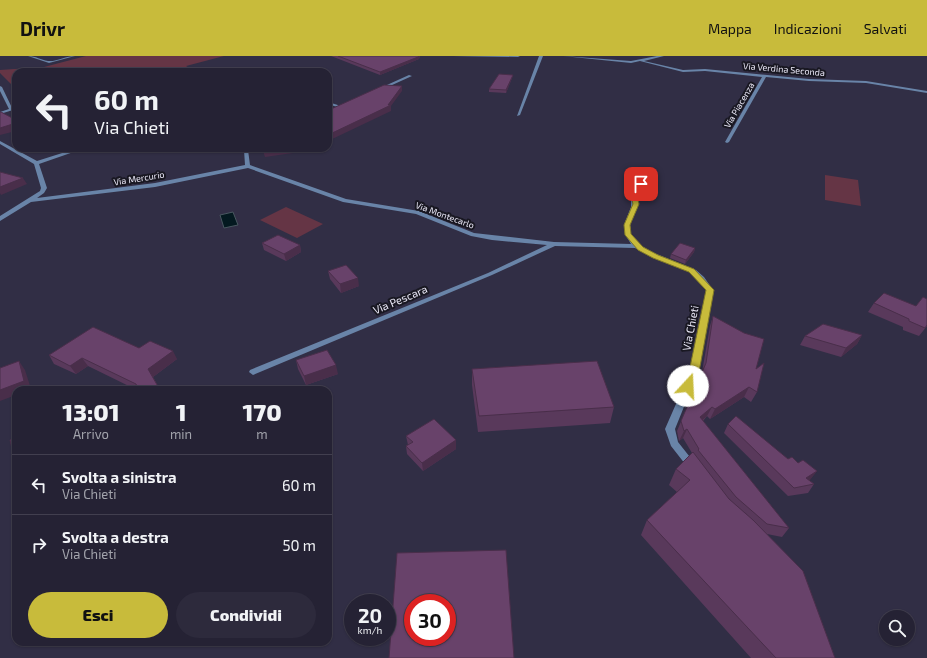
<!DOCTYPE html>
<html lang="it">
<head>
<meta charset="utf-8">
<style>
	:root { --surface:#252234; --page:#2d2a3c; --text:#f1f3f6; --muted:#a3a4ac; --line:#423f4f; --accent:#c8bb3b }
	body { margin:0; font-family:"Exo 2",sans-serif; background:var(--page); color:var(--text); height:100vh; display:flex; flex-direction:column; font-size:15px; white-space:nowrap }
	* { box-sizing:border-box; margin:0 }
	p { font-size:13px; color:var(--muted) }
	.icon { flex:none; width:22px; height:22px; fill:none; stroke:currentColor; stroke-width:2; stroke-linecap:round; stroke-linejoin:round }
	.map { position:relative; flex:1; overflow:hidden }
	.details { position:absolute; left:12px; top:330px; width:320px; height:260px; display:flex; flex-direction:column; background:var(--surface); border-radius:12px; box-shadow:0 1px 3px #0004,0 0 0 1px var(--line) }
	.details>* { flex:none }
	.hud { position:absolute; left:12px; top:12px; width:320px; height:84px; border-radius:12px; box-shadow:0 1px 3px #0004,0 0 0 1px var(--line); background:#252234; color:var(--text); overflow:hidden }
	.fabs { position:absolute; left:879px; top:554px; display:grid; gap:8px }
	.fabs a { display:grid; place-items:center; width:36px; height:36px; border-radius:50%; background:var(--surface); box-shadow:0 1px 3px #0004,0 0 0 1px var(--line); font-size:20px }
	.speed { position:absolute; left:344px; top:538px; display:flex; gap:8px; font-size:20px; font-weight:700; text-align:center }
	.speed>* { display:grid; place-content:center; width:52px; height:52px; border-radius:50%; background:var(--surface); box-shadow:0 1px 3px #0004,0 0 0 1px var(--line); line-height:1 }
	.speed small { font-size:10px; font-weight:400 }
	.speed .limit { border:6px solid #d22; background:#fff; color:#111 }
	.pin { position:absolute; display:grid; place-items:center; width:34px; height:34px; color:#fff; margin:-17px; border-radius:8px; box-shadow:0 2px 6px #0006 }
	.me { position:absolute; width:44px; margin:-22px; rotate:20deg; stroke-linejoin:round; filter:drop-shadow(0 0 3px #0008) }
	.turn { display:flex; align-items:center; gap:14px; height:84px; padding:0 16px; font-size:18px }
	.turn .icon { width:52px; height:52px; stroke-width:2.5 }
	.turn b { display:block; font-size:28px; line-height:34px }
	.eta { display:flex; justify-content:space-evenly; align-items:center; height:68px; text-align:center }
	.eta b { font-size:24px; font-weight:800; line-height:28px }
	.cta { display:flex; gap:8px; margin-top:auto; padding:8px 16px }
	.cta a { flex:1; height:46px; border-radius:24px; background:var(--accent); color:#111; font-size:16px; font-weight:800; line-height:46px; text-align:center }
	.cta a+a { background:var(--page); color:var(--text) }
	ul { padding:0; list-style:none }
	li { display:flex; align-items:center; gap:12px; height:60px; padding:0 16px; border-top:1px solid var(--line) }
	li div { flex:1 }
	li b { display:block; font-size:15px }
	li em { font-style:normal }
	header { display:flex; align-items:center; gap:24px; box-sizing:border-box; height:56px; padding:0 20px; background:var(--accent); color:#111 }
	header strong { font-size:19px }
	nav { display:flex; gap:22px; margin-inline-start:auto; font-size:14px }
	.map>svg:first-child { display:block }
	.green { fill:#653545 }
	.water { fill:#041920; stroke:#495760 }
	.lines { fill:none; stroke-linecap:round; stroke-linejoin:round }
	.lane { fill:#6984a8; fill-rule:evenodd }
	.street { fill:#6984a8; fill-rule:evenodd }
	.wall { fill:#59395b }
	.shaded-wall { fill:#492e4a }
	.building { fill:#68426a; stroke:#492e4a; fill-rule:evenodd }
	.route { fill:#c8bb3b; stroke:#827a26 }
	.labels { text-anchor:middle; dominant-baseline:central; stroke-width:4; stroke-linejoin:round; paint-order:stroke }
	.far-street-label { font-size:9px; fill:#eae8f7; stroke:#191822 }
	.street-label { font-size:11px; fill:#eae8f7; stroke:#191822 }
</style>
</head>
<body>
<header>
<strong>Drivr</strong>
<nav><a>Mappa</a><a>Indicazioni</a><a>Salvati</a></nav>
</header>
<div class="map">
<svg width="927" height="602" viewBox="0 0 927 602">
	<rect width="100%" height="100%" fill="#312e45"/>
	<path class="green" d="M 86,0 L 224,0 L 186,10 L 196,16 L 16,16 L 16,29 L 12,29 L 0,17 L 0,14 L 44,11 Z
		M 825,119 L 858,124 L 861,150 L 825,144 Z
		M 286,151 L 323,168 L 297,182 L 260,164 Z"/>
	<path class="water" d="M 233,156 L 238,169 L 224,172 L 220,159 Z"/>
	<g class="lines">
		<path class="lane" d="M 28,0 C 36,0 41,4 48,5 C 56,6 66,0 75,0 L 49,7 Z
			M 0,30 L 2,31 L 13,54 L 0,58 L 0,56 L 9,53 L 0,35 Z"/>
		<path class="street" d="M 453,0 L 520,0 L 518,1 Z
			M 539,0 L 543,0 L 520,59 L 517,60 Z
			M 563,0 L 631,5 L 657,0 L 664,0 L 644,5 L 683,14 L 705,13 L 809,23 L 866,25 L 927,35 L 927,37 L 866,27 L 809,25 L 766,21 L 729,86 L 727,87 L 725,86 L 762,21 L 705,15 L 683,16 L 640,5 L 631,7 Z
			M 409,19 L 412,20 L 381,34 L 378,33 Z
			M 328,46 L 341,50 L 342,51 L 340,52 L 328,48 Z
			M 0,85 L 37,105 L 78,92 L 85,92 L 39,108 L 47,132 L 44,137 L 37,142 L 155,127 L 245,109 L 244,94 L 246,92 L 251,92 L 248,94 L 250,109 L 346,143 L 419,155 L 474,177 L 554,186 L 631,188 L 625,178 L 624,169 L 631,151 L 631,140 L 639,126 L 643,126 L 644,127 L 637,140 L 637,151 L 630,169 L 631,178 L 635,185 L 649,195 L 696,214 L 704,221 L 713,234 L 698,316 L 675,373 L 678,386 L 697,410 L 695,413 L 692,414 L 689,413 L 671,390 L 665,373 L 690,316 L 707,234 L 697,222 L 689,215 L 653,202 L 635,192 L 555,190 L 492,219 L 253,319 L 249,316 L 250,314 L 488,217 L 547,189 L 492,184 L 471,180 L 416,158 L 343,146 L 248,112 L 155,131 L 31,146 L 0,165 L 0,160 L 40,135 L 41,132 L 34,108 L 0,88 Z"/>
	</g>
	<path class="wall" d="M 331,0 L 420,0 L 419,3 L 380,19 Z
		M 513,19 L 512,22 L 506,37 L 489,36 L 489,33 Z
		M 262,187 L 300,189 L 301,196 L 286,205 L 264,194 Z
		M 695,192 L 694,196 L 685,208 L 670,202 L 671,198 Z
		M 328,215 L 359,230 L 341,237 L 330,223 Z
		M 874,247 L 927,270 L 919,280 L 903,274 L 903,271 L 868,256 Z
		M 713,260 L 756,313 L 757,336 L 751,346 L 744,341 L 710,363 L 707,360 L 703,365 L 789,472 L 782,481 L 767,478 L 835,602 L 751,602 L 641,479 L 647,464 L 677,436 L 669,429 L 676,413 L 692,397 L 683,382 L 679,385 L 677,375 L 702,316 L 710,270 Z
		M 862,279 L 857,288 L 841,301 L 800,289 L 805,280 Z
		M 139,292 L 177,303 L 153,321 L 160,334 L 137,334 L 88,310 L 76,318 L 54,308 L 49,299 Z
		M 296,304 L 338,318 L 306,329 L 298,313 Z
		M 472,313 L 614,351 L 610,367 L 478,376 L 472,329 Z
		M 728,368 L 788,403 L 798,407 L 817,415 L 809,424 L 814,428 L 808,437 L 788,440 L 724,377 Z
		M 406,380 L 456,393 L 423,415 L 407,398 L 406,390 L 408,389 Z"/>
	<path class="shaded-wall" d="M 419,0 L 420,0 L 419,3 L 380,19 L 380,16 Z
		M 513,19 L 512,22 L 506,37 L 506,34 Z
		M 402,30 L 402,35 L 391,50 L 391,55 L 328,85 L 328,79 L 388,49 Z
		M 16,67 L 16,75 L 0,79 L 0,72 Z
		M 226,92 L 244,92 L 243,94 L 227,97 Z
		M 287,92 L 313,92 L 307,95 L 265,101 L 263,95 Z
		M 23,122 L 27,128 L 1,139 L 0,137 L 0,131 Z
		M 300,189 L 301,196 L 286,205 L 284,198 Z
		M 695,192 L 694,196 L 685,208 L 686,204 Z
		M 358,222 L 359,230 L 341,237 L 340,228 Z
		M 862,279 L 857,288 L 841,301 L 846,292 Z
		M 173,295 L 177,303 L 153,321 L 148,313 Z
		M 82,302 L 88,310 L 76,318 L 70,310 Z
		M 19,305 L 25,314 L 31,333 L 29,334 L 16,334 L 16,339 L 0,345 L 0,334 Z
		M 336,309 L 338,318 L 306,329 L 304,320 Z
		M 749,331 L 744,341 L 710,363 L 715,353 Z
		M 712,351 L 707,360 L 695,371 L 700,361 Z
		M 687,373 L 683,382 L 679,385 L 684,375 Z
		M 456,384 L 456,393 L 423,415 L 422,407 Z
		M 817,415 L 810,424 L 800,430 L 806,422 Z"/>
	<path class="building" d="M 338,0 L 419,0 L 418,1 L 380,16 Z
		M 499,18 L 513,19 L 506,34 L 489,33 Z
		M 384,29 L 402,30 L 388,49 L 391,49 L 328,79 L 328,53 L 331,53 Z
		M 0,56 L 1,56 L 16,64 L 16,67 L 0,72 Z
		M 262,92 L 287,92 L 263,95 Z
		M 0,116 L 23,122 L 0,131 Z
		M 278,179 L 300,189 L 284,198 L 262,187 Z
		M 680,187 L 695,192 L 686,204 L 671,198 Z
		M 346,209 L 358,222 L 340,228 L 328,215 Z
		M 884,237 L 916,250 L 923,241 L 927,243 L 927,269 L 925,272 L 909,265 L 909,263 L 874,247 Z
		M 713,260 L 744,277 L 764,283 L 756,313 L 764,307 L 757,336 L 749,331 L 715,353 L 712,351 L 700,361 L 789,472 L 767,468 L 736,441 L 698,394 L 699,393 L 687,373 L 684,375 L 681,365 L 706,307 Z
		M 823,268 L 862,279 L 846,292 L 805,280 Z
		M 93,271 L 139,292 L 150,285 L 173,295 L 148,313 L 160,334 L 139,334 L 136,328 L 82,302 L 70,310 L 49,299 Z
		M 327,294 L 336,309 L 304,320 L 296,304 Z
		M 19,305 L 24,325 L 0,334 L 0,312 Z
		M 597,305 L 614,351 L 479,360 L 472,313 Z
		M 736,360 L 788,403 L 792,401 L 798,407 L 803,404 L 817,415 L 806,422 L 814,428 L 794,432 L 728,368 Z
		M 434,363 L 456,384 L 422,407 L 406,390 L 413,386 L 406,380 Z
		M 16,382 L 16,410 L 10,384 Z
		M 693,396 L 729,443 L 753,464 L 803,515 L 835,602 L 776,602 L 647,464 L 690,424 L 676,413 Z
		M 506,494 L 514,602 L 389,602 L 397,497 ZM 413,547 L 447,547 L 447,581 L 413,581 Z"/>
	<path class="route" d="M 639,126 L 644,128 L 637,140 L 639,148 L 630,169 L 631,178 L 643,191 L 658,199 L 694,213 L 714,234 L 699,316 L 692,333 L 688,334 L 683,330 L 689,316 L 706,234 L 689,216 L 653,202 L 638,194 L 625,179 L 624,169 L 633,148 L 631,140 Z"/>
	<g class="labels">
		<g class="far-street-label">
			<text transform="translate(784 13) rotate(5)">Via Verdina Seconda</text>
			<text transform="translate(739 49) rotate(-60)">Via Piacenza</text>
			<text transform="translate(139 122) rotate(-9)">Via Mercurio</text>
			<text transform="translate(445 159) rotate(20)">Via Montecarlo</text>
		</g>
		<g class="street-label">
			<text transform="translate(400 243) rotate(-23)">Via Pescara</text>
			<text transform="translate(690 272) rotate(-79)">Via Chieti</text>
		</g>
	</g>
</svg>
<div class="fabs">
<a><svg class="icon" aria-label="search" viewBox="0 0 24 24"><circle cx="10" cy="10" r="6"/><path d="M15 15l6 6"/></svg></a>
</div>
<div class="speed"><div>20<small>km/h</small></div><div class="limit">30</div></div>
<div class="pin" style="left:641px;top:128px;background:#d93025"><svg class="icon" aria-label="arrive" viewBox="0 0 24 24"><path d="M6 21V4h12l-3 4 3 4H6"/></svg></div>
<svg class="me" style="left:688px;top:330px" viewBox="-20 -20 40 40"><circle r="19" fill="#fff"/><path d="M0-13L10 11 0 6-10 11z" fill="#c8bb3b"/></svg>
<div class="hud">
<div class="turn"><svg class="icon" aria-label="left" viewBox="0 0 24 24"><path d="M17 20v-9H6M10 6l-5 5 5 5"/></svg><div><b>60 m</b>Via Chieti</div></div>
</div>
<section class="details">
<div class="eta">
<div><b>13:01</b><p>Arrivo</p></div>
<div><b>1</b><p>min</p></div>
<div><b>170</b><p>m</p></div>
</div>
<ul>
<li><svg class="icon" aria-label="left" viewBox="0 0 24 24"><path d="M17 20v-9H6M10 6l-5 5 5 5"/></svg><div><b>Svolta a sinistra</b><p>Via Chieti</p></div><em>60 m</em></li>
<li><svg class="icon" aria-label="right" viewBox="0 0 24 24"><path d="M7 20v-9h11M14 6l5 5-5 5"/></svg><div><b>Svolta a destra</b><p>Via Chieti</p></div><em>50 m</em></li>
</ul>
<div class="cta"><a>Esci</a><a>Condividi</a></div>
</section>
</div>
</body>
</html>
